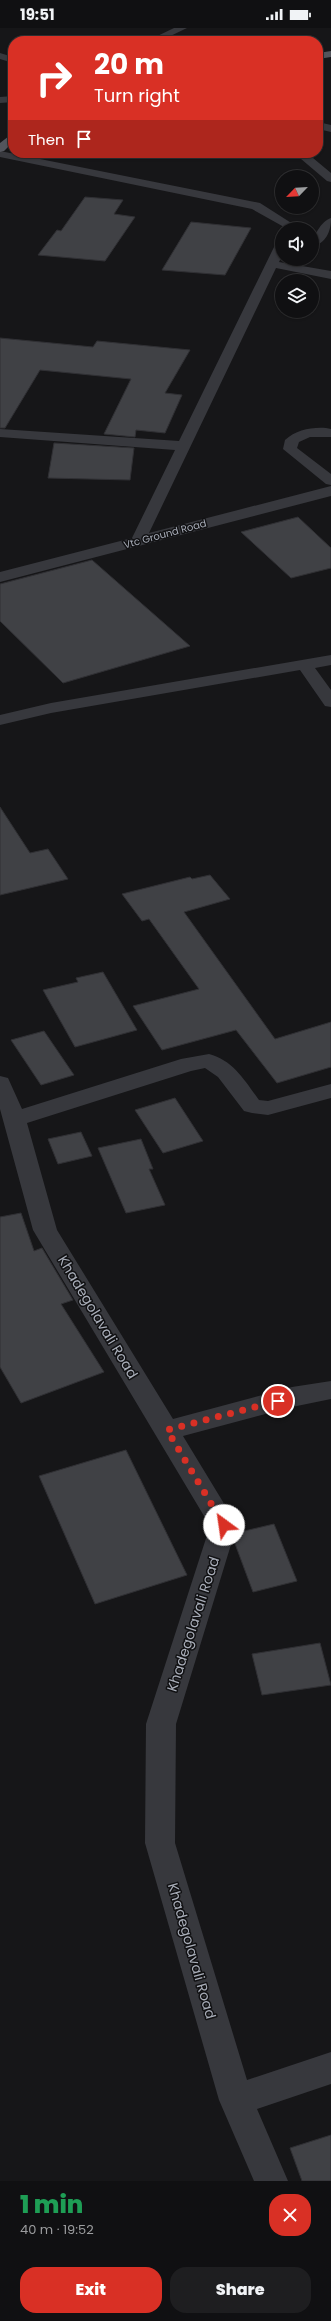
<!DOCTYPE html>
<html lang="en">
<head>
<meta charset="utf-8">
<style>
	:root { --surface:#101012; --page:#1e1e20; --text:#f1f3f6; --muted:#9c9d9f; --line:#303032; --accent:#d93025 }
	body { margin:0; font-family:Poppins,sans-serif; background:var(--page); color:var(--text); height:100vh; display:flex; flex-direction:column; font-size:15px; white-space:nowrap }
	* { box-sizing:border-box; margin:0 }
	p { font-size:13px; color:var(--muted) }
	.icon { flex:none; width:22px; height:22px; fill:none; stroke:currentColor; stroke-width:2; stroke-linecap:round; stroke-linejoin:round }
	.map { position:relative; height:2153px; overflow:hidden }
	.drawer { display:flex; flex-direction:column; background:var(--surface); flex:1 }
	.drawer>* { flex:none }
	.hud { position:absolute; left:8px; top:8px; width:315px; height:122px; border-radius:16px; box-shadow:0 1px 3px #0004,0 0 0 1px var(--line); background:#d93025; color:#fff; overflow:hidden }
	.needle { width:26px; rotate:245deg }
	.buttons { position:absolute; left:275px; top:142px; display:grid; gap:8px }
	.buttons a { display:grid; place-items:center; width:44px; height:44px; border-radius:50%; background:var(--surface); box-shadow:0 1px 3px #0004,0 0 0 1px var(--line); font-size:20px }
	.pin { position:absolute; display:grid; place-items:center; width:34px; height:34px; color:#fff; margin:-17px; border:2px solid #fff; border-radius:50%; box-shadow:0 1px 4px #0007 }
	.me { position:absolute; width:44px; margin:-22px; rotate:329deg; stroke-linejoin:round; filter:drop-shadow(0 0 3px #0008) }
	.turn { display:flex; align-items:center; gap:14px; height:84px; padding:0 20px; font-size:18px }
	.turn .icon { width:52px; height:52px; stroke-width:2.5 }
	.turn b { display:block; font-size:28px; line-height:34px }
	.then { display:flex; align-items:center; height:38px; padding:0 20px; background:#0003; gap:8px; font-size:15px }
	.round { display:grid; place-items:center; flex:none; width:42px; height:42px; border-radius:16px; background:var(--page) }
	.overview { display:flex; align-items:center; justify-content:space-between; height:68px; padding:0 20px }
	h1 { font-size:24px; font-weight:800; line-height:30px; color:#1e9e55 }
	.cta { display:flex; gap:8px; margin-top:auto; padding:8px 20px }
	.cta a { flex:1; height:46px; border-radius:16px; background:var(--accent); color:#fff; font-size:16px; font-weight:800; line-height:46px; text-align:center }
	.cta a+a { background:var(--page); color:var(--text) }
	.status { display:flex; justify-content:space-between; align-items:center; height:28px; padding:0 20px; background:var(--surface); direction:ltr }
	.status svg { height:11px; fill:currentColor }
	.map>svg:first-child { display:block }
	.building { fill:#404145; stroke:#303034 }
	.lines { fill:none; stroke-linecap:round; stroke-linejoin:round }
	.minor { fill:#37383d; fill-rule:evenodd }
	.major { fill:#53555c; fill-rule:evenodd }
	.route { stroke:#d93025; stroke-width:7; stroke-dasharray:0 12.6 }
	.labels { text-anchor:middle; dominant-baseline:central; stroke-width:3; stroke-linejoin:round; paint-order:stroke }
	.far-street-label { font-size:10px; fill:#a8adb8; stroke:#111113 }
	.near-street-label { font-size:14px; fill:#a8adb8; stroke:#111113 }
</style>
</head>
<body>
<div class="status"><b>19:51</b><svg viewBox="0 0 49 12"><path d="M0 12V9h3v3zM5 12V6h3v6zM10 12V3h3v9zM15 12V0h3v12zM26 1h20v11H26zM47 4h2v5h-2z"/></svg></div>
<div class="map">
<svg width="331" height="2153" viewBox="0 0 331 2153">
	<rect width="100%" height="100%" fill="#161618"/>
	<path class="building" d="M 85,169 L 123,172 L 114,186 L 135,189 L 105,233 L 38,227 L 57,202 L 61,203 Z
		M 191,194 L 251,200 L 225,247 L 162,242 Z
		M 0,310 L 93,319 L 97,313 L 190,322 L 165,365 L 182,367 L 165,405 L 136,402 L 135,409 L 104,406 L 131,351 L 40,342 L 5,400 L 0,400 Z
		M 54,415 L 134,420 L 130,452 L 48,450 Z
		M 298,489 L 331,520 L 331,540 L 291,550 L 241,504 Z
		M 92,532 L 190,618 L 63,655 L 0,593 L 0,556 Z
		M 0,779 L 30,825 L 48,821 L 68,851 L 0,867 Z
		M 210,847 L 230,871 L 184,884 L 275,1011 L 331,994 L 331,1039 L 277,1055 L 236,1002 L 162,1022 L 133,978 L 199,961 L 149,891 L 142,893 L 122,866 L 190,849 L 192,851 Z
		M 103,944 L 137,1002 L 75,1019 L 43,962 L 78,954 L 76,950 Z
		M 44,1003 L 74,1047 L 41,1057 L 11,1012 Z
		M 175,1070 L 203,1113 L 163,1125 L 135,1082 Z
		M 81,1104 L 92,1128 L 58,1136 L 48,1111 Z
		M 141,1111 L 153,1141 L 149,1141 L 165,1177 L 126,1185 L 98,1120 Z
		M 21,1185 L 34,1223 L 42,1220 L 73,1272 L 61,1276 L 104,1344 L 21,1375 L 0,1339 L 0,1189 Z
		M 126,1422 L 187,1547 L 95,1576 L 39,1448 Z
		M 274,1496 L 297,1553 L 253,1564 L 234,1513 L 236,1505 Z
		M 320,1615 L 331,1657 L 262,1667 L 252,1626 Z
		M 331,2107 L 331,2153 L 302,2153 L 290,2120 Z"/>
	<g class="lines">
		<path class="minor" d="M 174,0 L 187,0 L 160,13 L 147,13 Z
			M 0,25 L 13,29 L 13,35 L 0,31 Z
			M 13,68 L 13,74 L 0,75 L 0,69 Z
			M 318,94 L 331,97 L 331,104 L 318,101 Z
			M 0,123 L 260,175 L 296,198 L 295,201 L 283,201 L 284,199 L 252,181 L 0,129 Z
			M 294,125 L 307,125 L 331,145 L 331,154 L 327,153 Z
			M 331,190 C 331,204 326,215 312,219 C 312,210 321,193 331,190 Z
			M 282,211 L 282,228 L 279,234 L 331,243 L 331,251 L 276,240 L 149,505 L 331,458 L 331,468 L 0,554 L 0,544 L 132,510 L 175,422 L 0,409 L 0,401 L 179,413 L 276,215 Z
			M 326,400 L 331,401 L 331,409 L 310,409 L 299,414 L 297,420 L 331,446 L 331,457 L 326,456 L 283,421 L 285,412 C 296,402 311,399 326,400 Z
			M 331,627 L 331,637 L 315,640 L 331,662 L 331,679 L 325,678 L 300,642 L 51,685 L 0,697 L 0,687 L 51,675 Z
			M 209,1026 C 233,1032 245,1053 259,1072 L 268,1073 L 331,1056 L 331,1070 L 268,1087 L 252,1085 L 244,1083 L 218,1049 L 205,1040 L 191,1043 L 27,1095 L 57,1202 L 173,1391 L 292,1359 L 331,1353 L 331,1371 L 292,1379 L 183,1408 L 237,1497 L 176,1696 L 175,1815 L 247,2052 L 331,2024 L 331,2056 L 257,2081 L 288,2153 L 254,2153 L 219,2072 L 145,1815 L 146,1696 L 210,1498 L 33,1202 L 0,1081 L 0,1048 L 8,1050 L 22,1081 L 181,1031 Z"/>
		<path class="major" d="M 331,23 L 331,29 L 318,31 L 318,25 Z
			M 13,105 L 13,114 L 4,123 L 0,124 L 0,115 Z"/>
	</g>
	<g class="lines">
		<path class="route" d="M 224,1497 L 167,1402 L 278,1373"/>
	</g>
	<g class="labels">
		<g class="far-street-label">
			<text transform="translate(165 506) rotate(-15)">Vtc Ground Road</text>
		</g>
		<g class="near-street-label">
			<text transform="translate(98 1289) rotate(59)">Khadegolavali Road</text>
			<text transform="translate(193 1596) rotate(-72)">Khadegolavali Road</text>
			<text transform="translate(192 1923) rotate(74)">Khadegolavali Road</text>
		</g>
	</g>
</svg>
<div class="buttons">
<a><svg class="needle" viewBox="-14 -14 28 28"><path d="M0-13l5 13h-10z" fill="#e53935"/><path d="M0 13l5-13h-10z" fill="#9c9d9f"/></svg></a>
<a><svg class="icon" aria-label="sound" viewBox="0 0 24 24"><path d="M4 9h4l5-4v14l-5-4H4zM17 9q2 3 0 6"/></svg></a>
<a><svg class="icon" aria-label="layers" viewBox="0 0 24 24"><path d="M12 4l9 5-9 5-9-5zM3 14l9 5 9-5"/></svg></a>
</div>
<div class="pin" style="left:278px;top:1373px;background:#d93025"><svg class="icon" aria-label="arrive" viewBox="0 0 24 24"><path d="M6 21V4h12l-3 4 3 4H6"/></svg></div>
<svg class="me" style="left:224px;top:1497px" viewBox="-20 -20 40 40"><circle r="19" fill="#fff"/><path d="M0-13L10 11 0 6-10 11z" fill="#d93025"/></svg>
<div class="hud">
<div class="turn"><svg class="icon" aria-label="right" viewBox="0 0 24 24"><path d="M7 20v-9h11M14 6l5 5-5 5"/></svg><div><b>20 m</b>Turn right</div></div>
<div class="then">Then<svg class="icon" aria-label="arrive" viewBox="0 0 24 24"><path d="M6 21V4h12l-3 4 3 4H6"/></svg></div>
</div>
</div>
<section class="drawer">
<div class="overview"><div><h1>1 min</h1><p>40 m · 19:52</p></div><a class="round" style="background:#d93025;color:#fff"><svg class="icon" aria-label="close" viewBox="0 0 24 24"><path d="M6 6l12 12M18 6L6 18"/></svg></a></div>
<div class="cta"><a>Exit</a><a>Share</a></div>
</section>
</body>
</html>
